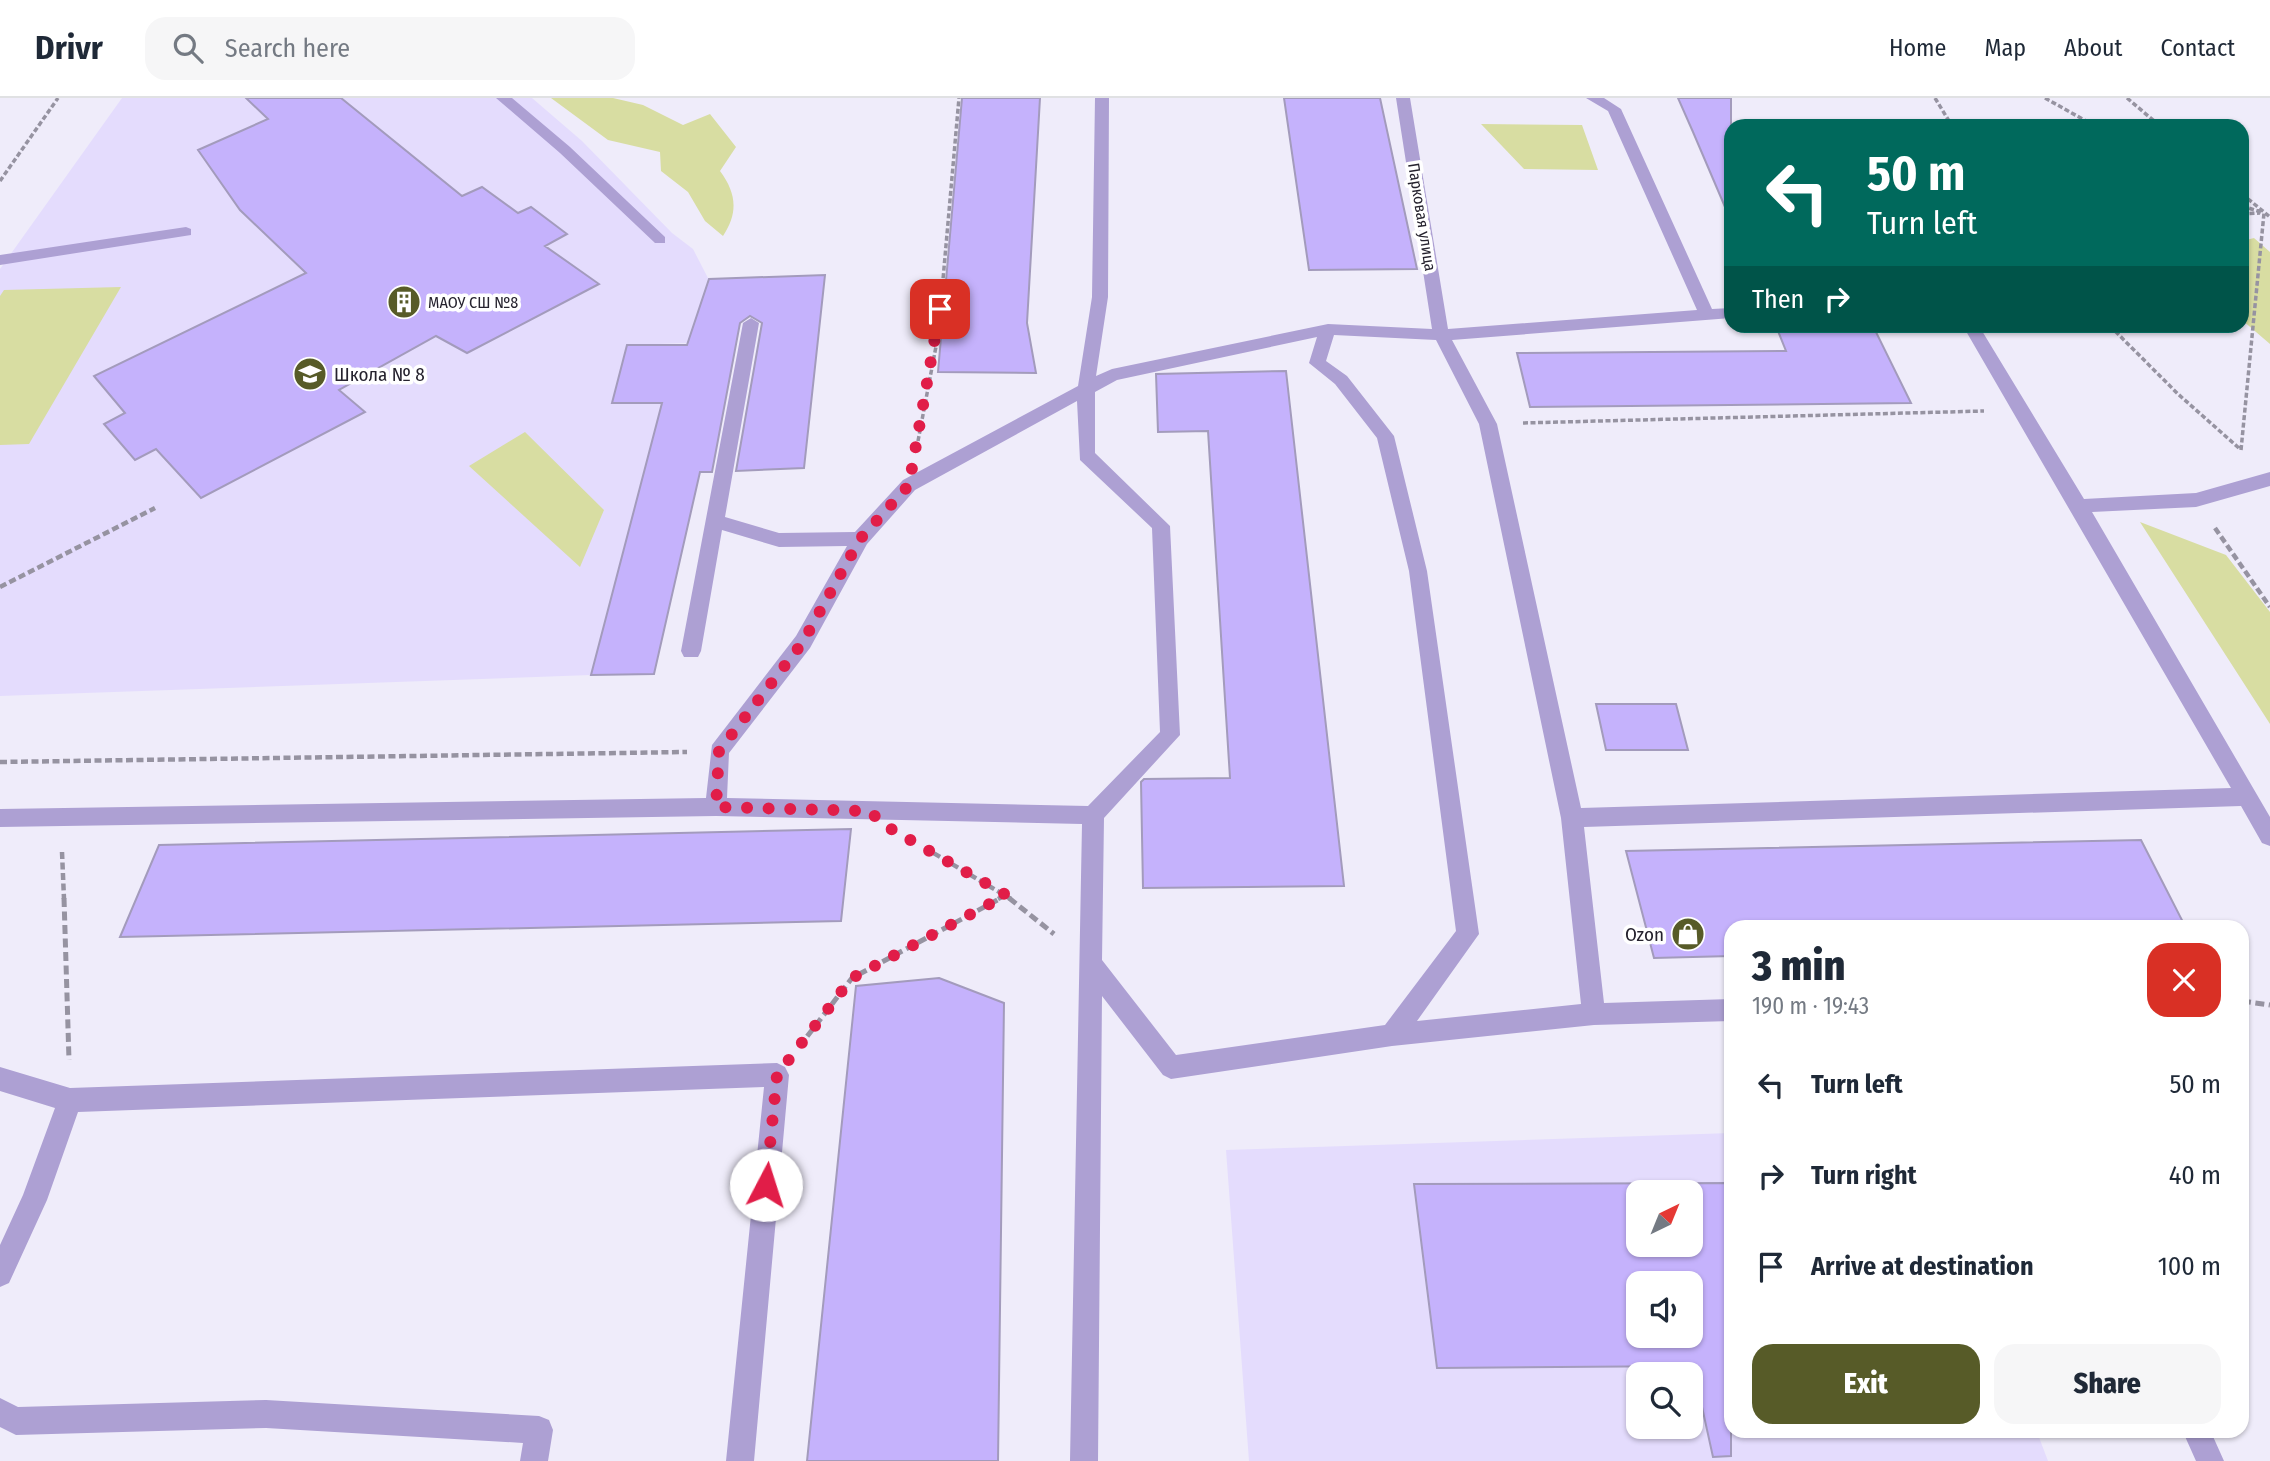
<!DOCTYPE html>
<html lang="en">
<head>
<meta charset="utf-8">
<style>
	:root { --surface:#fff; --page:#f6f6f7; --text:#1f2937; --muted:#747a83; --line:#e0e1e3; --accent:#575b28 }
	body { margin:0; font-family:"Fira Sans Condensed",sans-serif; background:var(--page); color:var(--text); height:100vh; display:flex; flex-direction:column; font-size:26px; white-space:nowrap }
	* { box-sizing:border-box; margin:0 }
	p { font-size:23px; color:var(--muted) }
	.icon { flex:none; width:38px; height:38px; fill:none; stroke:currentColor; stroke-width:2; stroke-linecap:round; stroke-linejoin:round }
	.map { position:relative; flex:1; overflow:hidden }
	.panel { position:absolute; left:1724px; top:822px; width:525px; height:518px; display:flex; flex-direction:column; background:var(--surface); border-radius:21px; box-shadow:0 2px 5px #0004 }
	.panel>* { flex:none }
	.guide { position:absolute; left:1724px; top:21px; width:525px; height:214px; border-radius:21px; box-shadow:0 2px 5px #0004; background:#00695c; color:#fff; overflow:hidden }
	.needle { width:46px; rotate:43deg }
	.fabs { position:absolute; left:1626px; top:1082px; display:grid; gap:14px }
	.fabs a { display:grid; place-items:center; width:77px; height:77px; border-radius:14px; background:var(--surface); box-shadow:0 2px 5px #0004; font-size:35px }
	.pin { position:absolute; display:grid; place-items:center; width:60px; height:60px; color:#fff; margin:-30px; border-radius:14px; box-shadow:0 4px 10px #0006 }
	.me { position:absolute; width:77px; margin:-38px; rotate:5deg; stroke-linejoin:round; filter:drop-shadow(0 0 5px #0008) }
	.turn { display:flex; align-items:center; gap:24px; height:147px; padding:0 28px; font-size:32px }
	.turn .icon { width:91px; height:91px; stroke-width:2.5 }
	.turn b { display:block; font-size:49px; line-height:60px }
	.then { display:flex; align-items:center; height:66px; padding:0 28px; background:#0003; gap:14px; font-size:26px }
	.round { display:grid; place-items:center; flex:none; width:74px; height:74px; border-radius:21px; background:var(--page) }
	.head { display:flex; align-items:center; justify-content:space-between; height:119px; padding:0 28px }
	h1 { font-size:42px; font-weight:800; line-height:52px }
	.action { display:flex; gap:14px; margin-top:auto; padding:14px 28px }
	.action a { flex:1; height:80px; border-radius:21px; background:var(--accent); color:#fff; font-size:28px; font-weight:800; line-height:80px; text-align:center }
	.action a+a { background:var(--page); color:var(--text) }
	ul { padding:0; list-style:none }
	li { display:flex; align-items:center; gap:21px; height:91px; padding:0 28px }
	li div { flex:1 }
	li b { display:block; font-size:26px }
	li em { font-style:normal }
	header { display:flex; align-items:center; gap:42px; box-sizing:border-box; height:98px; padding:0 35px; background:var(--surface); border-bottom:2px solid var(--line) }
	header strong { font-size:33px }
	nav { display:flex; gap:38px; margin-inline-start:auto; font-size:24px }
	.search { width:490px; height:63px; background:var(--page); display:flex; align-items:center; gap:18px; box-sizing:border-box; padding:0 24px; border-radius:21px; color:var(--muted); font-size:26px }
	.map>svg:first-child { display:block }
	.built { fill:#e4dcfd; fill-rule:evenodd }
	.green { fill:#d8dda2 }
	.building { fill:#c5b2fc; stroke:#a39bbc; stroke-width:2; fill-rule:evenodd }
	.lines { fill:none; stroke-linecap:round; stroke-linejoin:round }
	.path-far2 { stroke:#9693a1; stroke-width:3.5; stroke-dasharray:5 2.5; stroke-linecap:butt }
	.path-far1 { stroke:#9693a1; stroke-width:4.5; stroke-dasharray:7 3.5; stroke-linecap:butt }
	.path { stroke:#9693a1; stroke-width:5; stroke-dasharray:9 4.5; stroke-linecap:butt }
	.minor { fill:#ada0d3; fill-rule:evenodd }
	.route { stroke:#e11d48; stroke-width:12; stroke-dasharray:0 21.6 }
	.labels { text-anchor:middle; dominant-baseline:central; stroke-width:7; stroke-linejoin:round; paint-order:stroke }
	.far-street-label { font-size:16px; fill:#25222e; stroke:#fff }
	.far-poi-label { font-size:16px; fill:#25222e; stroke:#fff; text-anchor:start }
	.poi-label { font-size:19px; fill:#25222e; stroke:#fff; text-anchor:start }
</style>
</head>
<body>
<header>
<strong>Drivr</strong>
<div class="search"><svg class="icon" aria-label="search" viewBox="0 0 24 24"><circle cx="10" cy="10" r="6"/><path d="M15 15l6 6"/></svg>Search here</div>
<nav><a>Home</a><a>Map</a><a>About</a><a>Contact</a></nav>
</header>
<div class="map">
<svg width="2270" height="1363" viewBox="0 0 2270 1363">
	<rect width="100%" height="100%" fill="#efecfa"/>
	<path class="built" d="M 122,0 L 532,0 L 582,43 L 672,135 L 693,151 L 709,182 L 688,245 L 627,247 L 612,305 L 662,305 L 591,577 L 0,598 L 0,171 Z
		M 1731,1035 L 1731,1334 L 2037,1334 L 2048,1363 L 1249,1363 L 1226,1052 ZM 1638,1094 L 1690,1094 L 1690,1146 L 1638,1146 ZM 1638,1185 L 1690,1185 L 1690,1237 L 1638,1237 ZM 1638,1276 L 1690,1276 L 1690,1328 L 1638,1328 Z"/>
	<path class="green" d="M 551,0 L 613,0 L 643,7 L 683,27 L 710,16 L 736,49 L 720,73 C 737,96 738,115 723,138 L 705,123 L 688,94 L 661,73 L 660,54 L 608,42 Z
		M 1481,26 L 1582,27 L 1598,72 L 1524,71 Z
		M 2254,140 L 2270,154 L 2270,246 L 2242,222 L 2242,143 Z
		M 121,189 L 29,346 L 0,347 L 0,198 L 4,192 Z
		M 525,334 L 604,412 L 580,469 L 469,368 Z
		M 2140,424 L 2226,457 L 2270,514 L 2270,626 Z"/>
	<path class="building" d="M 246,0 L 341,0 L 462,98 L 482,89 L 518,115 L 531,109 L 567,136 L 545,148 L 599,186 L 467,255 L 436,238 L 339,292 L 365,314 L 201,400 L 156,351 L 135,362 L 104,326 L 125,315 L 94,278 L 306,175 L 240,112 L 198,52 L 268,21 Z
		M 962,0 L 1040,0 L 1027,225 L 1036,275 L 938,274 Z
		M 1284,0 L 1380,0 L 1417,171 L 1309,172 Z
		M 1678,0 L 1731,0 L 1731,123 L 1693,34 Z
		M 825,177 L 804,370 L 736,373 L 762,225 L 750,218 L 740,225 L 712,374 L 700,374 L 654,576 L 591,577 L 662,305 L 612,305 L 627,247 L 687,247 L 709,181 Z
		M 1776,228 L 1873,228 L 1911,305 L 1530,309 L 1517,255 L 1786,253 Z
		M 1286,273 L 1344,788 L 1143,790 L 1141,684 L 1144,681 L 1230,680 L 1208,333 L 1158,334 L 1156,276 Z
		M 1596,606 L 1676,606 L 1688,652 L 1606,652 Z
		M 851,731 L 841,823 L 120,839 L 159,747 Z
		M 2141,742 L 2186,830 L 1731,830 L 1731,858 L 1654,860 L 1626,753 Z
		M 939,880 L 1004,905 L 998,1363 L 807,1363 L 856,888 Z
		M 1731,1085 L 1731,1358 L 1713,1359 L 1693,1268 L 1437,1270 L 1414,1086 ZM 1638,1094 L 1690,1094 L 1690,1146 L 1638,1146 ZM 1638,1185 L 1690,1185 L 1690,1237 L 1638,1237 Z"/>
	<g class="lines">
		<path class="path-far2" d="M 1935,0 L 1952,28
			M 2045,0 L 2095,28
			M 2127,0 L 2160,28
			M 0,83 L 58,0
			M 2242,96 L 2270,119
			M 2242,108 L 2261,114
			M 2242,116 L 2260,115
			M 2110,228 L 2178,296 L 2240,351
			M 1523,325 L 1984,313
			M 918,343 L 938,238 L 959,0
			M 2241,352 L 2264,115"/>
		<path class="path-far1" d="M 2215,430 L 2270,509
			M 0,489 L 155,410
			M 0,664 L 687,654
			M 925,750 L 1011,801
			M 62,754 L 64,801
			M 998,801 L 1006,797"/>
		<path class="path" d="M 64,800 L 69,962
			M 1009,800 L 1054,836
			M 2242,903 L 2270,907
			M 799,949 L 852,880 L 1001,800"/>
		<path class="minor" d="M 496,0 L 512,0 L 570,49 L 665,139 L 665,145 L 655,145 L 560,55 Z
			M 1095,0 L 1109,0 L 1108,199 L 1096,278 L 1112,271 L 1328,226 L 1432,231 L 1396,0 L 1410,0 L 1448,231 L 1697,212 L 1608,13 L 1586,0 L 1604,0 L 1621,11 L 1712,211 L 1731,210 L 1731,220 L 1452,242 L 1497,326 L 1581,710 L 2231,690 L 1963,228 L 1979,228 L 2084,401 L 2196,395 L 2270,374 L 2270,388 L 2196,409 L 2092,414 L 2270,719 L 2270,748 L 2262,745 L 2241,708 L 1584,729 L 1604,905 L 1731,901 L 1731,923 L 1594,927 L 1392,948 L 1171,981 L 1163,977 L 1102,898 L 1098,1363 L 1070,1363 L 1082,726 L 716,718 L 0,729 L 0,711 L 706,700 L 712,647 L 796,538 L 847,448 L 779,449 L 722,432 L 701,553 L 698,559 L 684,559 L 681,553 L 743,225 L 751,220 L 759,225 L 725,419 L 779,435 L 855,434 L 903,382 L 1078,288 L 1092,199 ZM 1334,237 L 1436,242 L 1479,326 L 1561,720 L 1581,906 L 1417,923 L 1479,836 L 1427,473 L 1394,338 L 1347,278 L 1326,263 ZM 1317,239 L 1309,265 L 1335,286 L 1377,340 L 1409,473 L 1456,833 L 1385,927 L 1176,957 L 1102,862 L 1104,720 L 1180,637 L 1170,428 L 1095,355 L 1095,294 L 1117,282 ZM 1077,303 L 1080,362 L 1152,430 L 1160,634 L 1088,708 L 727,700 L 729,655 L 810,550 L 867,446 L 915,392 Z
			M 186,129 L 191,131 L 191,137 L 0,167 L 0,157 Z
			M 777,965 L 785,969 L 789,977 L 754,1363 L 726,1363 L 764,989 L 78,1014 L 47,1102 L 9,1185 L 0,1189 L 0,1147 L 23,1097 L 55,1010 L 0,993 L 0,969 L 70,990 Z
			M 0,1300 L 18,1309 L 266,1302 L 539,1318 L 549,1322 L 553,1332 L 548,1363 L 520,1363 L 523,1345 L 266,1330 L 16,1337 L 0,1329 Z
			M 2183,1334 L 2211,1334 L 2224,1363 L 2196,1363 Z"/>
	</g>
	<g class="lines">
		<path class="route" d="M 766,1087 L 777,977 L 852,880 L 1006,797 L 886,728 L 869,713 L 716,709 L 719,653 L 803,544 L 860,441 L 909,387 L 940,211"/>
	</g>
	<defs>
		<symbol id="building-disc" viewBox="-11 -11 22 22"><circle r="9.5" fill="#575b28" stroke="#fff"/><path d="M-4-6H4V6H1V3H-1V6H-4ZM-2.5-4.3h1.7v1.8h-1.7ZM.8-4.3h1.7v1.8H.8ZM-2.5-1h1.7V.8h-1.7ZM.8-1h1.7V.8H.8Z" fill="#fff"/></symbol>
		<symbol id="school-disc" viewBox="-11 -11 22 22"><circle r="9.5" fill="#575b28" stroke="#fff"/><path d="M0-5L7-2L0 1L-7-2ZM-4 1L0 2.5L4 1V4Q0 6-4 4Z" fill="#fff"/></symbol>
		<symbol id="shop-disc" viewBox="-11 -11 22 22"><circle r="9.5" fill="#575b28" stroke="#fff"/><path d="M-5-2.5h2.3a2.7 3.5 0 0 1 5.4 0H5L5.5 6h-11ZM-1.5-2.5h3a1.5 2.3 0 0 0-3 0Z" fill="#fff"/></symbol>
	</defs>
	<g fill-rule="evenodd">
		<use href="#building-disc" x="385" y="185" width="38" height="38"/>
		<use href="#school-disc" x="291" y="257" width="38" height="38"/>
		<use href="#shop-disc" x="1669" y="817" width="38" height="38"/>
	</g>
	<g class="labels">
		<g class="far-street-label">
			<text transform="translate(1422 119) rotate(81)">Парковая улица</text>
		</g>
		<g class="far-poi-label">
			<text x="428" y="204">МАОУ СШ №8</text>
		</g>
		<g class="poi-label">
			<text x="334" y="276">Школа № 8</text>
			<text x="1664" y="836" text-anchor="end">Ozon</text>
		</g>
	</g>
</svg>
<div class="fabs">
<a><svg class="needle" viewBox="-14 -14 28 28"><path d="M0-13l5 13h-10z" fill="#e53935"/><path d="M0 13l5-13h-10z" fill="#747a83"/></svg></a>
<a><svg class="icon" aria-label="sound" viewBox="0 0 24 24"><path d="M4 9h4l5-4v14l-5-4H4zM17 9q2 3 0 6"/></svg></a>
<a><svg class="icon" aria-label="search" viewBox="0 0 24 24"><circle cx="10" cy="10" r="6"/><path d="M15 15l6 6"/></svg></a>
</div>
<div class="pin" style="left:940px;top:211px;background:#d93025"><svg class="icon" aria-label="arrive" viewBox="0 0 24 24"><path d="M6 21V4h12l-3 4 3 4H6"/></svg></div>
<svg class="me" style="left:766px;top:1087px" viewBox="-20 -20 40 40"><circle r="19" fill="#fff"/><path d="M0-13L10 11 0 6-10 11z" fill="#e11d48"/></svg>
<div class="guide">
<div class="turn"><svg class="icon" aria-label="left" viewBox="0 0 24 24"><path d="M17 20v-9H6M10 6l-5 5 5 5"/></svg><div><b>50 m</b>Turn left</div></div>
<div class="then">Then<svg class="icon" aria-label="right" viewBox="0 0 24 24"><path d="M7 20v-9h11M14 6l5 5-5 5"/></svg></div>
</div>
<section class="panel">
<div class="head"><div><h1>3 min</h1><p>190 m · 19:43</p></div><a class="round" style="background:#d93025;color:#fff"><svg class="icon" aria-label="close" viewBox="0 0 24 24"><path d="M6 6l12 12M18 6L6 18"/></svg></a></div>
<ul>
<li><svg class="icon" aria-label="left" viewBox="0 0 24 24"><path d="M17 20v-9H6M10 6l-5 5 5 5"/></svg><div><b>Turn left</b></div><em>50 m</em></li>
<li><svg class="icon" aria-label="right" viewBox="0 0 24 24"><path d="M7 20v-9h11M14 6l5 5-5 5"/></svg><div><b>Turn right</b></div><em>40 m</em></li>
<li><svg class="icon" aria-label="arrive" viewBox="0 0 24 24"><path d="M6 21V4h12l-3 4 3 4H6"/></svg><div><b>Arrive at destination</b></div><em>100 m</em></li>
</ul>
<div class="action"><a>Exit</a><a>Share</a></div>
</section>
</div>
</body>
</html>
